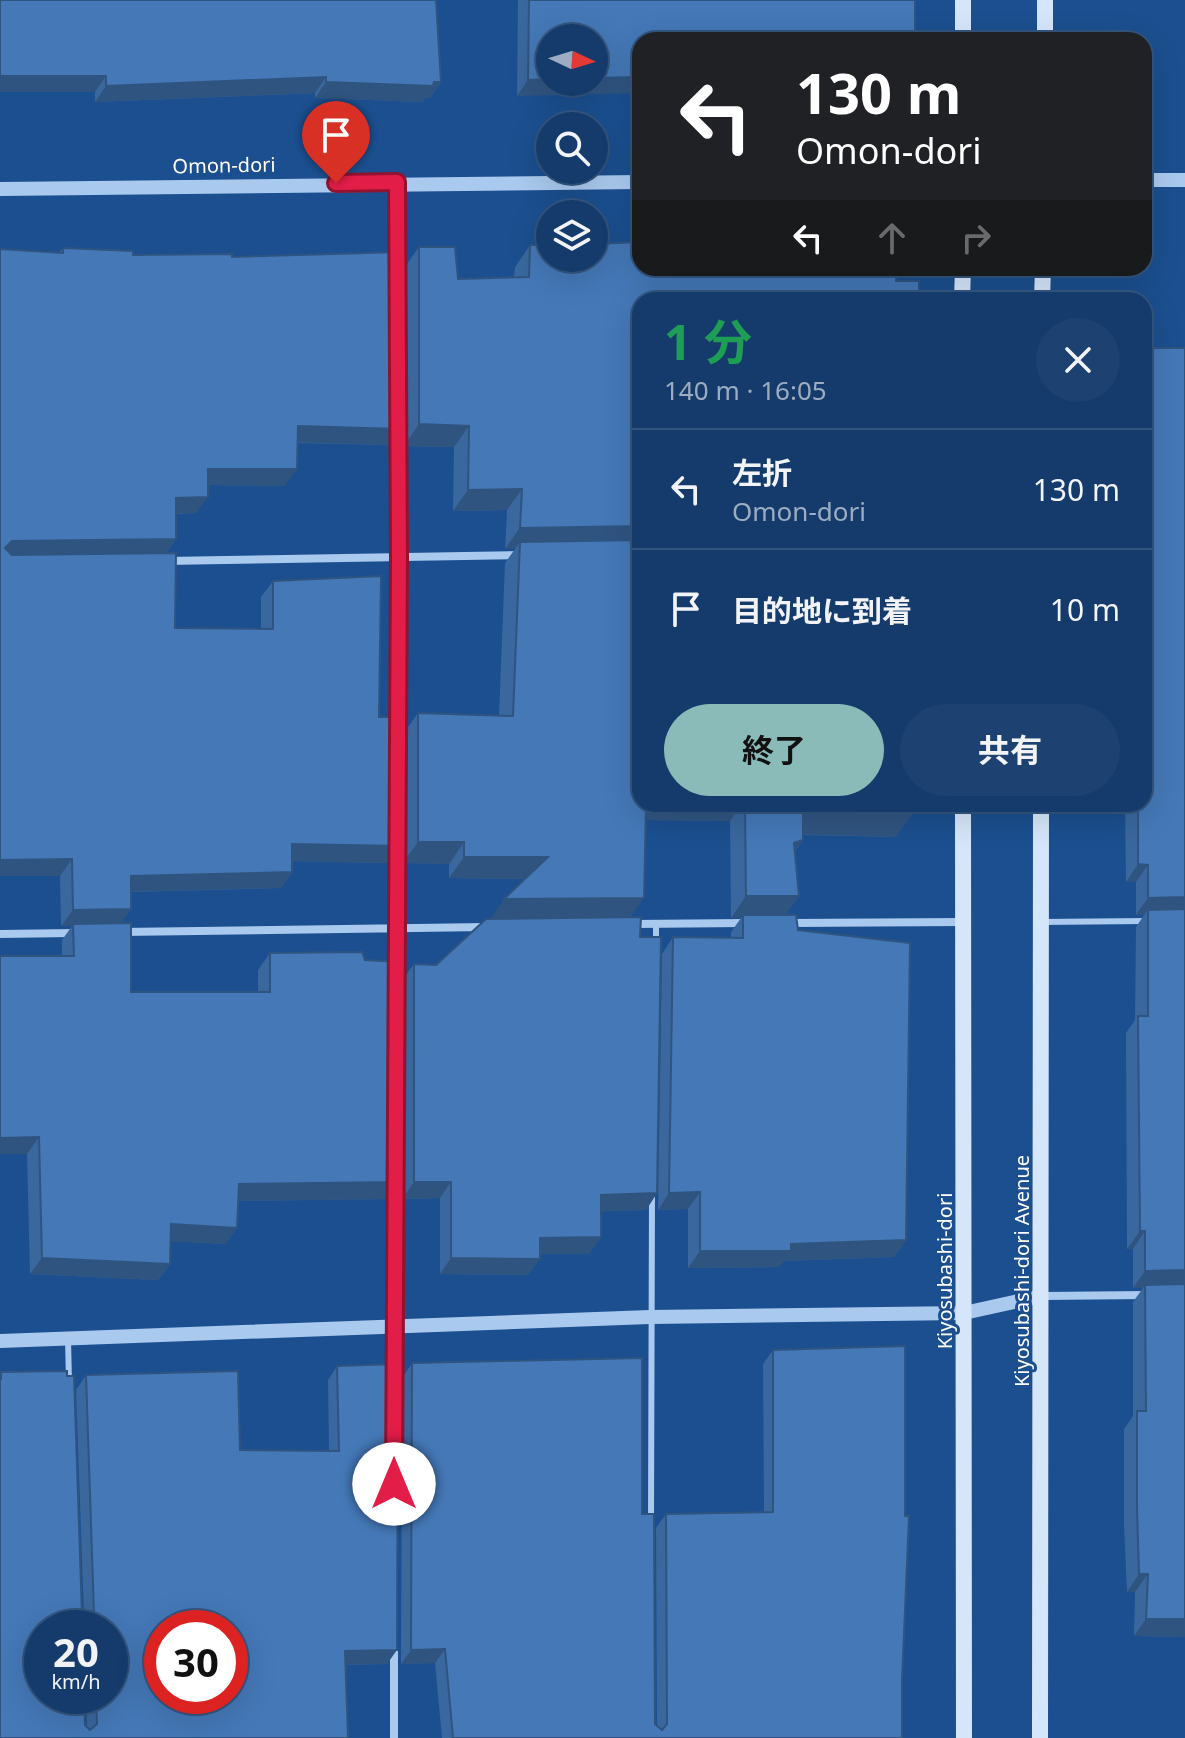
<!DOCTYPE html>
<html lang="ja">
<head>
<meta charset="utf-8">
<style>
	:root { --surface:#143b6b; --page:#1d4271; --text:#f1f3f6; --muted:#9dadc1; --line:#33557e; --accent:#8bbbb9 }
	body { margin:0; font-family:"Noto Sans","Noto Sans JP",sans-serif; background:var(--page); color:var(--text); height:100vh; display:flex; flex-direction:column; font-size:30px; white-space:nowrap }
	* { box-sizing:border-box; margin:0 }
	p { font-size:26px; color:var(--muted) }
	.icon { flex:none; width:44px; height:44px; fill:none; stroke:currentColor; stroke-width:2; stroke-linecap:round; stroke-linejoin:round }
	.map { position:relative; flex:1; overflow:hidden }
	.details { position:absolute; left:632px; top:292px; width:520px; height:520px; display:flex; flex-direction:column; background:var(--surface); border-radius:24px; box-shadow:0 8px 32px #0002,0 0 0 2px var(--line) }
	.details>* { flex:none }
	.banner { position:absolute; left:632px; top:32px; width:520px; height:244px; border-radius:24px; box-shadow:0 8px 32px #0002,0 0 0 2px var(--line); background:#202124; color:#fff; overflow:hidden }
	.needle { width:52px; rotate:94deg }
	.fabs { position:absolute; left:536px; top:24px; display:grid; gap:16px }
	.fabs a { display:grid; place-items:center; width:72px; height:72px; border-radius:50%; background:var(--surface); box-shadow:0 8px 32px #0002,0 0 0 2px var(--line); font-size:40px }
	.speed { position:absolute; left:24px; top:1610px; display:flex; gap:16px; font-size:40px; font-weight:700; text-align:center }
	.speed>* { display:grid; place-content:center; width:104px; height:104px; border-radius:50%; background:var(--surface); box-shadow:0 8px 32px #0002,0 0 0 2px var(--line); line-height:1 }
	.speed small { font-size:20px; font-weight:400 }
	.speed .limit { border:12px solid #d22; background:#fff; color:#111 }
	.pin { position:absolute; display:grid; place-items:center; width:68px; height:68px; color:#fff; margin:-82px -34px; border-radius:50% 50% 50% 0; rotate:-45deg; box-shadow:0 0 8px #0007 }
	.pin .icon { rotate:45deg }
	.me { position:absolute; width:88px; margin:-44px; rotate:0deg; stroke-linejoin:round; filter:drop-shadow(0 0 6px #0008) }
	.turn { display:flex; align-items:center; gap:28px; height:168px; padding:0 32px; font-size:36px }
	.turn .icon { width:104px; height:104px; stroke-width:2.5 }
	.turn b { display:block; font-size:56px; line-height:68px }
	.lanes { display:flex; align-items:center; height:76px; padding:0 32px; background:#0003; justify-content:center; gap:40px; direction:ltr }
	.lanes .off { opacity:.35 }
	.round { display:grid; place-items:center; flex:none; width:84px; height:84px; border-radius:42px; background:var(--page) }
	.summary { display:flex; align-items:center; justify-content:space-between; height:136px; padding:0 32px }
	h1 { font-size:48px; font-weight:700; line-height:60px; color:#1e9e55 }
	.button { display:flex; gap:16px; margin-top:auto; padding:16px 32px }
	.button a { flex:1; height:92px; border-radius:48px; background:var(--accent); color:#111; font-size:32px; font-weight:700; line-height:92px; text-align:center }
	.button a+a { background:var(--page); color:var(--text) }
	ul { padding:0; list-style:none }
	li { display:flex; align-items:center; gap:24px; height:120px; padding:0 32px; border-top:2px solid var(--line) }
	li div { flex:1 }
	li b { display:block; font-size:30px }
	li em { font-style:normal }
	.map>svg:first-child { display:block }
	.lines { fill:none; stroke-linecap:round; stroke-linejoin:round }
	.service { stroke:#a9c9ee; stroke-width:6 }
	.minor { stroke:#a9c9ee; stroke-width:8 }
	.tertiary { stroke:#a9c9ee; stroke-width:14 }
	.secondary { stroke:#d6e6fa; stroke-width:16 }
	.wall { fill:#3a679d; fill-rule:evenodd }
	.shaded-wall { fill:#305480 }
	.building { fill:#4478b7; stroke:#305480; stroke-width:2; fill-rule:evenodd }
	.route-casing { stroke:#92132f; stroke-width:20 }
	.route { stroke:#e11d48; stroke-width:14 }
	.labels { text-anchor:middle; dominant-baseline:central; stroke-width:6; stroke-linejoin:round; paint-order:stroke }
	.street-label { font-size:20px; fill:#fff; stroke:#1b4f8f }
</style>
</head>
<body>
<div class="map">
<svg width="1185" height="1738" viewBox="0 0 1185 1738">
	<rect width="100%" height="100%" fill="#1b4f8f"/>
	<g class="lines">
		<path class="service" d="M 1041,922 L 1145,921
			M 656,944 L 656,924
			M 68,1338 L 69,1383
			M 651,1520 L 652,1195"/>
		<path class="minor" d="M 397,183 L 398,261
			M 398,423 L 399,725
			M 165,561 L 519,555
			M 788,923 L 962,922
			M 632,924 L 746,923
			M 120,932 L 486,927
			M 0,934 L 74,933
			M 398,973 L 398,839
			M 1041,1296 L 1148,1295
			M 394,1373 L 395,1179
			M 394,1647 L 394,1738"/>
		<path class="tertiary" d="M 1144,180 L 1185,180
			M 0,189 L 640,182
			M 0,1341 L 650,1317 L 964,1313 L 1041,1296"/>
		<path class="secondary" d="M 963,40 L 963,0
			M 1045,40 L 1045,0
			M 962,300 L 963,268
			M 1042,300 L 1043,268
			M 963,804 L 964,1738
			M 1040,1738 L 1041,804"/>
	</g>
	<path class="wall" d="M 0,0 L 441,82 L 430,98 L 425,98 L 422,102 L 315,98 L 315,93 L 95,102 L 95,92 Z
		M 518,0 L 915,0 L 517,96 Z
		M 530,245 L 640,300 L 640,804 L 911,804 L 896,837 L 803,835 L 803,840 L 795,852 L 799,896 L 785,915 L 798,930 L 906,1240 L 894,1257 L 784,1261 L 779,1267 L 688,1268 L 688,1209 L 658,1210 L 662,954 L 673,937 L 731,938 L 731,932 L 741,918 L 731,918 L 730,821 L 646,820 L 631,917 L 640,937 L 657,1193 L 646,1210 L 601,1211 L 601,1237 L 589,1254 L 540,1254 L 528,1275 L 440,1274 L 440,1198 L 402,1199 L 402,980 L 414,964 L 436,965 L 491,918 L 526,879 L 449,878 L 449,864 L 403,863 L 403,734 L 418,713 L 499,715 L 505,563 L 515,549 L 505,549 L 507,510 L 453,511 L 454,447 L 404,446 L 404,268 L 419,247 L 458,279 L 514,278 L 515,267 Z
		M 63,248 L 133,255 L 232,257 L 390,445 L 298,443 L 285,486 L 208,485 L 196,513 L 176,514 L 176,539 L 166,553 L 175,628 L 261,629 L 261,597 L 273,581 L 379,717 L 389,863 L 292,861 L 292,872 L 281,888 L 131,892 L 131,909 L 121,923 L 131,992 L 258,992 L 258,970 L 270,953 L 400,1182 L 388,1199 L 239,1201 L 226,1244 L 170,1241 L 170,1264 L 158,1280 L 30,1274 L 27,1154 L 62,956 L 62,940 L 72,926 L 61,926 L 60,876 L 59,253 Z
		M 1150,348 L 1185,348 L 1185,1637 L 1134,1636 L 1135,1592 L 1127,1592 L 1124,1525 L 1124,1429 L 1133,1416 L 1133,1302 L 1143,1288 L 1133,1288 L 1133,1249 L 1127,1249 L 1126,1033 L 1135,1020 L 1136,927 L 1144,915 L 1136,915 L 1136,882 L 1126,882 L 1125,804 L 1144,804 L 1144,356 Z
		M 773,1350 L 902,1681 L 902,1738 L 442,1738 L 435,1663 L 401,1664 L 402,1378 L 412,1363 L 642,1514 L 655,1724 L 657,1726 L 656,1528 L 666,1514 L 764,1512 L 763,1364 Z
		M 337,1366 L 387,1664 L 346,1665 L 348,1738 L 0,1738 L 0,1374 L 1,1372 L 82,1614 L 84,1616 L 76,1390 L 86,1375 L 240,1450 L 329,1450 L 328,1380 ZM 42,1628 L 110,1696 L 86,1696 L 87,1726 Z"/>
	<path class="shaded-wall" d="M 0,76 L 106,76 L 95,92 L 0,92 Z
		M 326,77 L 315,93 L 95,102 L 106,86 Z
		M 640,77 L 640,93 L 517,96 L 528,80 L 550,79 L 550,82 L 594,82 L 594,78 Z
		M 326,82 L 441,82 L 430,98 L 425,98 L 422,102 L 315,98 Z
		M 419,424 L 469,426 L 454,447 L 404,446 Z
		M 298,426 L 401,429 L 390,445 L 286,442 Z
		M 208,469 L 297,469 L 285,486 L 197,485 Z
		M 522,489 L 507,510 L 453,511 L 468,490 Z
		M 208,497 L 196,513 L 165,514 L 176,498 Z
		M 640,526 L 640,547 L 520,542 L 515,549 L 505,549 L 520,528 Z
		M 176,539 L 164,555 L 0,558 L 5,548 L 12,541 Z
		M 643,804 L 742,804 L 730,821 L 631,820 Z
		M 803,813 L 911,815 L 896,837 L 788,834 Z
		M 803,840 L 788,862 L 794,843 Z
		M 418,842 L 464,842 L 449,864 L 403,863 Z
		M 292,844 L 400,846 L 389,863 L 280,861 Z
		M 464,857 L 548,857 L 533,879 L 449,878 Z
		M 72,859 L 60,876 L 0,876 L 0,860 Z
		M 1138,864 L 1148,865 L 1136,882 L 1126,882 Z
		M 292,872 L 281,888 L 120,892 L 131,876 Z
		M 746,896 L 799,896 L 784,917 L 743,915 L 741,918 L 731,918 Z
		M 1185,897 L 1185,915 L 1148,910 L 1144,915 L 1136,915 L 1148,898 Z
		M 644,898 L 629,919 L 489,921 L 504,899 Z
		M 131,909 L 120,926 L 73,924 L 72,926 L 61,926 L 73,910 Z
		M 39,1137 L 27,1154 L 0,1154 L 0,1138 Z
		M 400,1182 L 388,1199 L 228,1201 L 239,1184 Z
		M 414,1182 L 451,1182 L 440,1198 L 402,1199 Z
		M 700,1192 L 688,1209 L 658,1210 L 669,1193 Z
		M 657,1193 L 646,1210 L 590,1212 L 601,1195 Z
		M 171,1224 L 237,1228 L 226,1244 L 159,1241 Z
		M 1140,1231 L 1145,1231 L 1133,1249 L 1127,1249 Z
		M 601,1237 L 589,1254 L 528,1254 L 540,1238 Z
		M 906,1240 L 894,1257 L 784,1261 L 779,1267 L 688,1268 L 700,1251 L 791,1244 Z
		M 42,1258 L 170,1264 L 158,1280 L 30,1274 Z
		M 451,1258 L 540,1259 L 528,1275 L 440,1274 Z
		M 1185,1270 L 1185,1288 L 1145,1285 L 1143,1288 L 1133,1288 L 1145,1271 Z
		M 1139,1574 L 1148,1574 L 1135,1592 L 1127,1592 Z
		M 1146,1619 L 1185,1619 L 1185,1637 L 1134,1636 Z
		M 445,1649 L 435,1663 L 401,1664 L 411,1650 Z
		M 397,1650 L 387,1664 L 335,1665 L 345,1651 Z"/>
	<path class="building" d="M 0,0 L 436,0 L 441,82 L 434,82 L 433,86 L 326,82 L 326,77 L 106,86 L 106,76 L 0,76 Z
		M 529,0 L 915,0 L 915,40 L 640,40 L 640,77 L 594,78 L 594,38 L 550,38 L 550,79 L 528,80 Z
		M 640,242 L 640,268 L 897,268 L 896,281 L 919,281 L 919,300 L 640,300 L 640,526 L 520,528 L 522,489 L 468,490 L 469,426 L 419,424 L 419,247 L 455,247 L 458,279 L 529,277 L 530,245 L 550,245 L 550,258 L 594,258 L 594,244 Z
		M 63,248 L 133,251 L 133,255 L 232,254 L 232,257 L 401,252 L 401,429 L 298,426 L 297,469 L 208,469 L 208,497 L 176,498 L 176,539 L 12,541 L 5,548 L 12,555 L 176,553 L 175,628 L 273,629 L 273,581 L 381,576 L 379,717 L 401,717 L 400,846 L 292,844 L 292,872 L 131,876 L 131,909 L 73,910 L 72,859 L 0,860 L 0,249 L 63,253 Z
		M 1150,348 L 1185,348 L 1185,897 L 1148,898 L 1148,865 L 1138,864 L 1138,804 L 1144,804 L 1144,715 Z
		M 640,540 L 640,804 L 646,804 L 644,898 L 504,899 L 548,857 L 464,857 L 464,842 L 418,842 L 418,713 L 513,716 L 520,542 Z
		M 745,804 L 911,804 L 911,815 L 803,813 L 803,840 L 794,843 L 799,896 L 746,896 Z
		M 1185,909 L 1185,1270 L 1145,1271 L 1145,1231 L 1140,1231 L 1138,1016 L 1148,1016 L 1148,910 Z
		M 743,915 L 796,915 L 798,930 L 910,943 L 906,1240 L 791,1244 L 791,1251 L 700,1251 L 700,1192 L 669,1193 L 673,937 L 743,938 Z
		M 641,917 L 640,937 L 661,937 L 657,1193 L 601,1195 L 601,1237 L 540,1238 L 540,1259 L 451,1258 L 451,1182 L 414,1182 L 414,964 L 436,965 L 486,919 Z
		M 131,923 L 131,992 L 270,992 L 270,953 L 362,952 L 365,960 L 400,962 L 400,1182 L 239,1184 L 237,1228 L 171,1224 L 170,1264 L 42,1258 L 39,1137 L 0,1138 L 0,956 L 74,956 L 73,924 Z
		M 1185,1284 L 1185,1619 L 1146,1619 L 1148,1574 L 1139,1574 L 1137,1507 L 1137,1411 L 1146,1411 L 1145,1285 Z
		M 905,1346 L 905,1516 L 909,1516 L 902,1681 L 902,1738 L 453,1738 L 445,1649 L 411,1650 L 412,1363 L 642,1358 L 642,1514 L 654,1514 L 655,1724 L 662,1730 L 667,1724 L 666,1514 L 773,1512 L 773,1350 Z
		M 398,1364 L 397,1650 L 345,1651 L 348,1738 L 0,1738 L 0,1379 L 1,1379 L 1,1372 L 67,1371 L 67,1376 L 74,1376 L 82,1614 L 87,1620 L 94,1614 L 86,1375 L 238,1371 L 240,1450 L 339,1451 L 337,1366 ZM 42,1628 L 110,1628 L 110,1696 L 96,1696 L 97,1724 L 90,1730 L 85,1725 L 84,1696 L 42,1696 ZM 162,1628 L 230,1628 L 230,1696 L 162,1696 Z"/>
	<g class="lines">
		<defs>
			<path id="route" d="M 336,183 L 397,182 L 399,556 L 394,1484"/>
		</defs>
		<use href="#route" class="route-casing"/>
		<use href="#route" class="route"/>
	</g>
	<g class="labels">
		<g class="street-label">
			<text transform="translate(224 165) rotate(-1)">Omon-dori</text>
			<text transform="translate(944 1271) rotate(-90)">Kiyosubashi-dori</text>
			<text transform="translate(1021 1271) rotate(-90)">Kiyosubashi-dori Avenue</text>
		</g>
	</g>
</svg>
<div class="fabs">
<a><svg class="needle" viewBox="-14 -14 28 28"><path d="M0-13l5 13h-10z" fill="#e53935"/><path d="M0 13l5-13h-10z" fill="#9dadc1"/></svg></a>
<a><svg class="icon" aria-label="search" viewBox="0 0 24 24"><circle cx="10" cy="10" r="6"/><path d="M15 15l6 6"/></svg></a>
<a><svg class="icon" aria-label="layers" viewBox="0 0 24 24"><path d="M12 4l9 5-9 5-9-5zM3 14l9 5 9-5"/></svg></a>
</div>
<div class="speed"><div>20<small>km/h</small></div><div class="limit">30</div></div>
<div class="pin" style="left:336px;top:183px;background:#d93025"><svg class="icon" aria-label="arrive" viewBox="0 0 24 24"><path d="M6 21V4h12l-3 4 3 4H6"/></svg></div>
<svg class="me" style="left:394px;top:1484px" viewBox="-20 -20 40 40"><circle r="19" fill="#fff"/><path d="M0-13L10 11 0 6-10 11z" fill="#e11d48"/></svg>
<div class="banner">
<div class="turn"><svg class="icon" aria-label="left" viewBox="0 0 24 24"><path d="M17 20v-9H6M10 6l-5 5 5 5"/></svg><div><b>130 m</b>Omon-dori</div></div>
<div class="lanes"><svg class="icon" aria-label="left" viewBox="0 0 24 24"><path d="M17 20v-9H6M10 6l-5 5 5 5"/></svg><svg class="icon off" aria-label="ahead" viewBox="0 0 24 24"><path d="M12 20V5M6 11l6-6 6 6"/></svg><svg class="icon off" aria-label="right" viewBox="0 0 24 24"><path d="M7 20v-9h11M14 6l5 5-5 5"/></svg></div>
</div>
<section class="details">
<div class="summary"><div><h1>1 分</h1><p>140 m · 16:05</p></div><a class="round"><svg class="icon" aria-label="close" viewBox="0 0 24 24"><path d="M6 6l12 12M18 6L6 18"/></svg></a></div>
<ul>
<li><svg class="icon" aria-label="left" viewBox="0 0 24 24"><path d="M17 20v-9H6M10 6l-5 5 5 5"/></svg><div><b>左折</b><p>Omon-dori</p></div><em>130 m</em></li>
<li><svg class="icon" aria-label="arrive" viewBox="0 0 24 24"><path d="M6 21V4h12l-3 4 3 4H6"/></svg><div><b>目的地に到着</b></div><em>10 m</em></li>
</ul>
<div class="button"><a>終了</a><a>共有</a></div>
</section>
</div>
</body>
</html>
